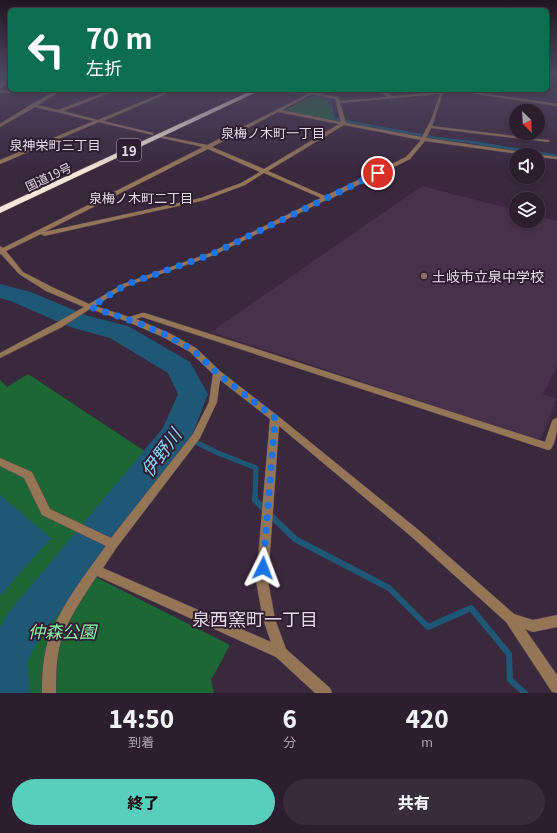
<!DOCTYPE html>
<html lang="ja">
<head>
<meta charset="utf-8">
<style>
	:root { --surface:#2c1e2e; --page:#382b3a; --text:#f1f3f6; --muted:#a6a2aa; --line:#483c4a; --accent:#5acebd }
	body { margin:0; font-family:Georgia,"Noto Sans JP",serif; background:var(--page); color:var(--text); height:100vh; display:flex; flex-direction:column; font-size:15px; white-space:nowrap }
	* { box-sizing:border-box; margin:0 }
	p { font-size:13px; color:var(--muted) }
	.icon { flex:none; width:22px; height:22px; fill:none; stroke:currentColor; stroke-width:2; stroke-linecap:round; stroke-linejoin:round }
	.map { position:relative; height:693px; overflow:hidden }
	.drawer { display:flex; flex-direction:column; background:var(--surface); flex:1 }
	.drawer>* { flex:none }
	.guide { position:absolute; left:8px; top:8px; width:541px; height:84px; border-radius:6px; box-shadow:0 2px 6px #0003,0 0 0 1px var(--line); background:#0b6e4f; color:#fff; overflow:hidden }
	.needle { width:26px; rotate:156deg }
	.fabs { position:absolute; left:509px; top:104px; display:grid; gap:8px }
	.fabs a { display:grid; place-items:center; width:36px; height:36px; border-radius:50%; background:var(--surface); box-shadow:0 2px 6px #0003,0 0 0 1px var(--line); font-size:20px }
	.pin { position:absolute; display:grid; place-items:center; width:34px; height:34px; color:#fff; margin:-17px; border:2px solid #fff; border-radius:50%; box-shadow:0 1px 4px #0007 }
	.me { position:absolute; width:44px; margin:-22px; rotate:3deg; stroke-linejoin:round; filter:drop-shadow(0 0 3px #0008) }
	.turn { display:flex; align-items:center; gap:14px; height:84px; padding:0 12px; font-size:18px }
	.turn .icon { width:52px; height:52px; stroke-width:2.5 }
	.turn b { display:block; font-size:28px; line-height:34px }
	.eta { display:flex; justify-content:space-evenly; align-items:center; height:68px; text-align:center }
	.eta b { font-size:24px; font-weight:800; line-height:28px }
	.button { display:flex; gap:8px; margin-top:auto; padding:8px 12px }
	.button a { flex:1; height:46px; border-radius:24px; background:var(--accent); color:#111; font-size:16px; font-weight:800; line-height:46px; text-align:center }
	.button a+a { background:var(--page); color:var(--text) }
	.map>svg:first-child { display:block }
	.built { fill:#48324b }
	.green { fill:#1d6735 }
	.water { fill:#1f5876 }
	.lines { fill:none; stroke-linecap:round; stroke-linejoin:round }
	.stream-far3 { stroke:#1f5876; stroke-width:2.5 }
	.stream-far2 { stroke:#1f5876; stroke-width:3 }
	.stream-far1 { stroke:#1f5876; stroke-width:5 }
	.stream { stroke:#1f5876; stroke-width:6 }
	.river { fill:#1f5876; fill-rule:evenodd }
	.street-casing { stroke:#554458; stroke-width:1 }
	.highway-casing { stroke:#554458; stroke-width:1 }
	.street { fill:#947657; fill-rule:evenodd }
	.highway { fill:#f4e5d7; fill-rule:evenodd }
	.route { stroke:#1a73e8; stroke-width:7; stroke-dasharray:0 12.6 }
	.education-dot { fill:#8d6e63; stroke:#2f1e32; stroke-width:1.5 }
	.labels { text-anchor:middle; dominant-baseline:central; stroke-width:4; stroke-linejoin:round; paint-order:stroke }
	.far-street-label { font-size:12px; fill:#e4d8e6; stroke:#2f1e32 }
	.far-neighbourhood-label { font-size:13px; fill:#e4d8e6; stroke:#2f1e32 }
	.shield { fill:#2f1e32; stroke:#aea0b0; stroke-width:1 }
	.shield-label { font-size:13px; font-weight:bold; fill:#e4d8e6 }
	.poi-label { font-size:14px; fill:#e4d8e6; stroke:#2f1e32; text-anchor:start }
	.near-park-label { font-size:17px; font-style:italic; fill:#85f8a3; stroke:#2f1e32 }
	.near-water-label { font-size:18px; font-style:italic; fill:#89d2fd; stroke:#2f1e32 }
	.near-neighbourhood-label { font-size:18px; fill:#e4d8e6; stroke:#2f1e32 }
</style>
</head>
<body>
<div class="map">
<svg width="557" height="693" viewBox="0 0 557 693">
	<rect width="100%" height="100%" fill="#3a283d"/>
	<path class="built" d="M 422,186 L 516,210 L 516,221 L 538,221 L 538,216 L 557,221 L 557,366 L 543,394 L 557,399 L 540,440 L 211,332 Z"/>
	<path class="green" d="M 312,96 L 327,99 L 334,121 L 285,110 Z
		M 28,374 L 149,454 L 64,561 L 230,645 L 211,680 L 214,693 L 0,693 L 0,380 L 7,387 Z"/>
	<path class="water" d="M 0,495 L 51,538 L 0,596 Z"/>
	<g class="lines">
		<path class="stream-far3" d="M 283,90 L 329,98 L 334,119 L 436,138 L 478,143"/>
		<path class="stream-far2" d="M 470,142 L 557,156"/>
		<path class="stream-far1" d="M 177,433 L 218,453 L 256,468 L 255,498"/>
		<path class="stream" d="M 255,497 L 255,500 L 295,539 L 389,588 L 428,627 L 471,608 L 509,654 L 510,680 L 525,693"/>
		<path class="river" d="M 1,74 L 10,74 L 10,79 L 5,86 L 0,87 Z
			M 0,284 L 31,292 L 88,316 L 128,326 L 190,362 L 208,394 L 193,433 L 188,441 L 38,641 L 27,662 L 30,693 L 0,693 L 0,627 L 8,613 L 163,428 L 178,394 L 168,373 L 110,338 L 70,327 L 13,302 L 0,298 Z"/>
		<defs>
			<path id="street" d="M 9,76 L 10,76 L 10,79 L 0,89 L 0,86 Z
				M 23,90 L 62,90 L 38,105 L 58,110 L 111,90 L 117,90 L 63,111 L 98,120 L 170,90 L 175,90 L 103,121 L 153,133 L 153,135 L 99,122 L 0,164 L 0,160 L 94,121 L 35,107 L 0,127 L 0,124 L 32,104 L 55,91 L 0,93 L 0,91 Z
				M 293,90 L 311,92 L 315,90 L 320,90 L 316,93 L 338,97 L 340,101 L 387,97 L 379,90 L 384,90 L 392,96 L 440,92 L 440,90 L 444,90 L 432,126 L 548,140 L 550,141 L 548,142 L 431,128 L 426,138 L 557,157 L 557,159 L 538,157 L 538,155 L 526,155 L 425,141 L 410,159 L 330,199 L 329,200 L 326,200 L 214,255 L 127,286 L 95,306 L 129,317 L 142,313 L 145,313 L 545,442 L 552,421 L 554,419 L 557,418 C 557,429 557,439 551,449 L 548,450 L 142,317 L 136,319 L 169,333 L 196,348 L 220,371 L 278,416 L 421,532 L 514,614 L 533,620 L 557,615 L 557,627 L 533,632 L 525,629 L 557,675 L 557,693 L 552,692 L 506,622 L 413,538 L 279,426 L 268,581 L 275,619 L 286,649 L 330,688 L 332,693 L 315,693 L 276,657 L 97,576 C 83,597 69,617 61,641 C 56,656 56,677 56,693 L 42,693 C 42,676 43,657 48,641 C 61,605 84,576 106,546 L 42,515 L 24,478 L 0,466 L 0,458 L 32,472 L 50,509 L 111,538 L 193,434 L 209,402 L 213,374 L 190,352 L 163,337 L 126,321 L 90,309 L 62,327 L 0,358 L 0,353 L 56,323 L 84,307 L 46,291 L 19,274 L 1,254 L 0,254 L 0,246 L 3,248 L 203,147 L 157,137 L 157,135 L 207,145 L 308,94 ZM 312,94 L 335,99 L 341,122 L 282,110 ZM 440,94 L 431,120 L 422,137 L 346,123 L 340,103 ZM 278,112 L 339,124 L 264,169 L 212,147 ZM 344,125 L 421,140 L 406,157 L 325,196 L 268,171 ZM 208,149 L 260,172 L 241,183 L 201,198 L 44,232 ZM 264,173 L 321,198 L 210,253 L 123,284 L 89,304 L 52,287 L 23,272 L 6,251 L 41,234 L 44,236 L 205,200 L 245,185 ZM 220,380 L 270,419 L 256,581 L 263,619 L 271,642 L 103,568 L 117,547 L 200,438 L 217,402 Z
				M 451,90 L 461,90 L 557,104 L 557,106 Z"/>
			<path id="highway" d="M 253,90 L 261,90 L 0,213 L 0,207 Z"/>
		</defs>
		<use href="#street" class="street-casing"/>
		<use href="#highway" class="highway-casing"/>
		<use href="#street" class="street"/>
		<use href="#highway" class="highway"/>
	</g>
	<linearGradient id="sky" x2="0" y2="1"><stop stop-color="#201622"/><stop offset="0.43" stop-color="#4f4862"/><stop offset="1" stop-color="#4f4862" stop-opacity="0"/></linearGradient>
	<rect width="557" height="171" fill="url(#sky)"/>
	<g class="lines">
		<path class="route" d="M 263,568 L 275,418 L 217,373 L 193,350 L 166,335 L 141,324 L 91,307 L 125,285 L 212,254 L 378,173"/>
	</g>
	<circle class="education-dot" cx="424" cy="276" r="4"/>
	<g class="labels">
		<g class="far-street-label">
			<text transform="translate(48 176) rotate(-25)">国道19号</text>
		</g>
		<g class="far-neighbourhood-label">
			<text x="273" y="132">泉梅ノ木町一丁目</text>
			<text x="55" y="144">泉神栄町三丁目</text>
			<text x="141" y="197">泉梅ノ木町二丁目</text>
		</g>
		<rect class="shield" x="117" y="139" width="24" height="22" rx="3"/>
		<g class="shield-label">
			<text x="129" y="150">19</text>
		</g>
		<g class="poi-label">
			<text x="432" y="276">土岐市立泉中学校</text>
		</g>
		<g class="near-park-label">
			<text x="62" y="630">仲森公園</text>
		</g>
		<g class="near-water-label">
			<text transform="translate(160 452) rotate(-54)">伊野川</text>
		</g>
		<g class="near-neighbourhood-label">
			<text x="255" y="618">泉西窯町一丁目</text>
		</g>
	</g>
</svg>
<div class="fabs">
<a><svg class="needle" viewBox="-14 -14 28 28"><path d="M0-13l5 13h-10z" fill="#e53935"/><path d="M0 13l5-13h-10z" fill="#a6a2aa"/></svg></a>
<a><svg class="icon" aria-label="sound" viewBox="0 0 24 24"><path d="M4 9h4l5-4v14l-5-4H4zM17 9q2 3 0 6"/></svg></a>
<a><svg class="icon" aria-label="layers" viewBox="0 0 24 24"><path d="M12 4l9 5-9 5-9-5zM3 14l9 5 9-5"/></svg></a>
</div>
<div class="pin" style="left:378px;top:173px;background:#d93025"><svg class="icon" aria-label="arrive" viewBox="0 0 24 24"><path d="M6 21V4h12l-3 4 3 4H6"/></svg></div>
<svg class="me" style="left:263px;top:568px" viewBox="-20 -20 40 40"><path d="M0-17L14 15 0 8-14 15z" fill="#1a73e8" stroke="#fff" stroke-width="4"/></svg>
<div class="guide">
<div class="turn"><svg class="icon" aria-label="left" viewBox="0 0 24 24"><path d="M17 20v-9H6M10 6l-5 5 5 5"/></svg><div><b>70 m</b>左折</div></div>
</div>
</div>
<section class="drawer">
<div class="eta">
<div><b>14:50</b><p>到着</p></div>
<div><b>6</b><p>分</p></div>
<div><b>420</b><p>m</p></div>
</div>
<div class="button"><a>終了</a><a>共有</a></div>
</section>
</body>
</html>
